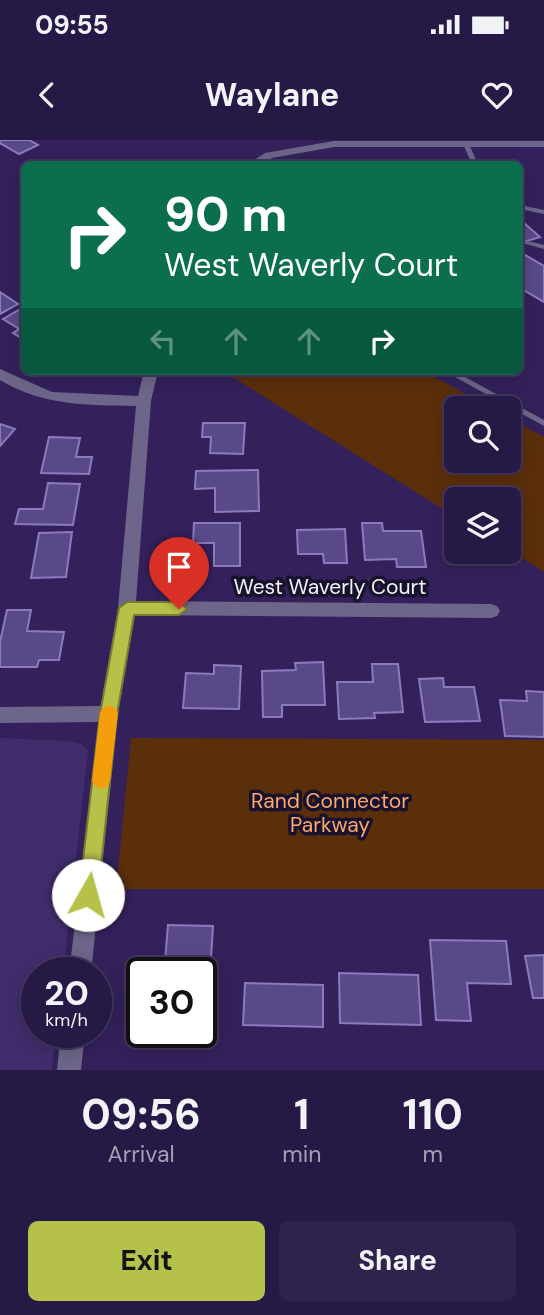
<!DOCTYPE html>
<html lang="en">
<head>
<meta charset="utf-8">
<style>
	:root { --surface:#271945; --page:#2f224c; --text:#f1f3f6; --muted:#a4a0b3; --line:#43385e; --accent:#b6c149 }
	body { margin:0; font-family:"DM Sans",sans-serif; background:var(--page); color:var(--text); height:100vh; display:flex; flex-direction:column; font-size:26px; white-space:nowrap }
	* { box-sizing:border-box; margin:0 }
	p { font-size:23px; color:var(--muted) }
	.icon { flex:none; width:38px; height:38px; fill:none; stroke:currentColor; stroke-width:2; stroke-linecap:round; stroke-linejoin:round }
	.map { position:relative; height:930px; overflow:hidden }
	.panel { display:flex; flex-direction:column; background:var(--surface); flex:1 }
	.panel>* { flex:none }
	.hud { position:absolute; left:21px; top:21px; width:502px; height:214px; border-radius:10px; box-shadow:0 4px 18px #0003,0 0 0 2px var(--line); background:#0b6e4f; color:#fff; overflow:hidden }
	.controls { position:absolute; left:444px; top:256px; display:grid; gap:14px }
	.controls a { display:grid; place-items:center; width:77px; height:77px; border-radius:10px; background:var(--surface); box-shadow:0 4px 18px #0003,0 0 0 2px var(--line); font-size:35px }
	.speed { position:absolute; left:21px; top:817px; display:flex; gap:14px; font-size:35px; font-weight:700; text-align:center }
	.speed>* { display:grid; place-content:center; width:91px; height:91px; border-radius:50%; background:var(--surface); box-shadow:0 4px 18px #0003,0 0 0 2px var(--line); line-height:1 }
	.speed small { font-size:18px; font-weight:400 }
	.speed .limit { border:4px solid #111; border-radius:10px; background:#fff; color:#111 }
	.pin { position:absolute; display:grid; place-items:center; width:60px; height:60px; color:#fff; margin:-72px -30px; border-radius:50% 50% 50% 0; rotate:-45deg; box-shadow:0 0 7px #0007 }
	.pin .icon { rotate:45deg }
	.me { position:absolute; width:77px; margin:-38px; rotate:7deg; stroke-linejoin:round; filter:drop-shadow(0 0 5px #0008) }
	.turn { display:flex; align-items:center; gap:24px; height:147px; padding:0 28px; font-size:32px }
	.turn .icon { width:91px; height:91px; stroke-width:2.5 }
	.turn b { display:block; font-size:49px; line-height:60px }
	.lanes { display:flex; align-items:center; height:66px; padding:0 28px; background:#0003; justify-content:center; gap:35px; direction:ltr }
	.lanes .off { opacity:.35 }
	.eta { display:flex; justify-content:space-evenly; align-items:center; height:119px; text-align:center }
	.eta b { font-size:42px; font-weight:700; line-height:49px }
	.action { display:flex; gap:14px; margin-top:auto; padding:14px 28px }
	.action a { flex:1; height:80px; border-radius:10px; background:var(--accent); color:#111; font-size:28px; font-weight:700; line-height:80px; text-align:center }
	.action a+a { background:var(--page); color:var(--text) }
	.status { display:flex; justify-content:space-between; align-items:center; height:49px; padding:0 35px; background:var(--surface); direction:ltr }
	.status svg { height:19px; fill:currentColor }
	header { display:flex; justify-content:space-between; align-items:center; height:91px; padding:0 28px; background:var(--surface); font-size:32px; font-weight:700 }
	.map>svg:first-child { display:block }
	.built { fill:#412d6c }
	.green { fill:#5c2f0b }
	.building { fill:#5a4988; stroke:#8b7bbe; stroke-width:2 }
	.lines { fill:none; stroke-linecap:round; stroke-linejoin:round }
	.service { fill:#6e668a; fill-rule:evenodd }
	.minor { fill:#6e668a; fill-rule:evenodd }
	.route { fill:#b6c149; stroke:#767d2f; stroke-width:2 }
	.slow { fill:#f59e0b }
	.labels { text-anchor:middle; dominant-baseline:central; stroke-width:7; stroke-linejoin:round; paint-order:stroke }
	.street-label { font-size:21px; fill:#f3f2f9; stroke:#19122c }
	.park-label { font-size:21px; fill:#fca86e; stroke:#19122c }
</style>
</head>
<body>
<div class="status"><b>09:55</b><svg viewBox="0 0 49 12"><path d="M0 12V9h3v3zM5 12V6h3v6zM10 12V3h3v9zM15 12V0h3v12zM26 1h20v11H26zM47 4h2v5h-2z"/></svg></div>
<header><svg class="icon" aria-label="back" viewBox="0 0 24 24"><path d="M15 5l-7 7 7 7"/></svg>Waylane<svg class="icon" aria-label="heart" viewBox="0 0 24 24"><path d="M12 20l-8-8c-3-5 5-10 8-4 3-6 11-1 8 4z"/></svg></header>
<div class="map">
<svg width="544" height="930" viewBox="0 0 544 930">
	<rect width="100%" height="100%" fill="#34215c"/>
	<path class="built" d="M 0,598 L 68,601 L 81,604 L 88,611 L 63,833 L 37,833 L 37,892 L 56,893 L 52,930 L 0,930 Z"/>
	<path class="green" d="M 223,231 L 424,231 L 491,268 L 457,268 L 457,320 L 509,320 L 509,278 L 544,297 L 544,432 L 509,410 L 509,359 L 457,359 L 457,378 Z
		M 131,598 L 544,600 L 544,749 L 116,749 Z"/>
	<path class="building" d="M 0,0 L 29,0 L 38,5 L 19,14 L 0,3 Z
		M 524,83 L 540,97 L 520,103 L 520,84 Z
		M 520,112 L 544,126 L 544,162 L 520,148 Z
		M 0,152 L 18,164 L 0,174 Z
		M 24,167 L 24,200 L 13,193 L 19,189 L 3,179 Z
		M 203,283 L 245,283 L 243,314 L 210,313 L 211,297 L 202,297 Z
		M 0,284 L 15,289 L 0,306 Z
		M 49,297 L 80,298 L 76,317 L 92,317 L 89,334 L 41,333 Z
		M 258,330 L 259,371 L 215,372 L 215,348 L 195,349 L 196,331 Z
		M 48,343 L 80,344 L 73,385 L 15,384 L 19,369 L 43,369 Z
		M 194,383 L 240,383 L 240,426 L 214,426 L 214,403 L 193,403 Z
		M 362,383 L 382,383 L 383,391 L 421,391 L 426,427 L 397,427 L 396,419 L 365,420 Z
		M 345,389 L 347,423 L 324,423 L 323,414 L 298,414 L 297,390 Z
		M 72,392 L 66,437 L 31,438 L 39,393 Z
		M 7,470 L 31,470 L 27,491 L 64,492 L 59,520 L 39,520 L 37,527 L 0,527 L 0,502 Z
		M 323,522 L 325,565 L 282,565 L 282,577 L 263,577 L 262,531 L 296,530 L 295,523 Z
		M 372,524 L 398,524 L 403,572 L 374,573 L 375,578 L 339,579 L 337,542 L 373,542 Z
		M 214,525 L 241,526 L 239,569 L 183,568 L 186,533 L 214,534 Z
		M 443,538 L 444,547 L 474,547 L 480,581 L 425,582 L 419,539 Z
		M 526,551 L 544,552 L 544,597 L 505,596 L 500,560 L 527,561 Z
		M 168,785 L 213,786 L 207,885 L 201,884 L 201,833 L 164,833 Z
		M 430,800 L 506,801 L 511,844 L 467,843 L 471,881 L 436,880 Z
		M 544,815 L 544,858 L 533,858 L 525,816 Z
		M 339,833 L 418,835 L 421,885 L 340,883 Z
		M 245,843 L 323,845 L 323,887 L 243,885 Z"/>
	<g class="lines">
		<path class="service" d="M 464,3 L 469,4 L 478,24 L 472,24 L 463,4 Z
			M 520,65 L 544,70 L 544,74 L 520,69 Z
			M 524,100 L 544,105 L 544,109 L 522,103 L 521,102 Z
			M 444,231 L 454,231 L 544,280 L 544,286 Z"/>
		<path class="minor" d="M 334,1 L 544,1 L 544,7 L 334,7 L 272,18 L 261,24 L 248,24 L 265,13 Z
			M 0,229 L 52,252 L 138,256 L 144,231 L 158,231 L 151,261 L 136,461 L 491,464 L 497,466 L 500,471 L 497,476 L 491,478 L 135,475 L 118,574 L 91,833 L 69,833 L 99,582 L 0,583 L 0,567 L 101,566 L 118,468 L 136,266 C 88,265 43,266 0,240 Z
			M 61,892 L 85,892 L 81,930 L 57,930 Z"/>
	</g>
	<path class="route" d="M 127,462 L 179,462 L 187,469 L 179,475 L 134,475 L 117,574 L 98,755 L 95,762 L 88,765 L 82,762 L 79,755 L 100,574 L 119,468 Z"/>
	<path class="slow" d="M 109,565 L 115,568 L 118,573 L 110,641 L 108,646 L 101,649 L 95,646 L 92,641 L 100,573 L 103,568 Z"/>
	<g class="labels">
		<g class="street-label">
			<text x="330" y="447">West Waverly Court</text>
		</g>
		<g class="park-label">
			<text x="330" y="661">Rand Connector<tspan x="330" dy="24">Parkway</tspan></text>
		</g>
	</g>
</svg>
<div class="controls">
<a><svg class="icon" aria-label="search" viewBox="0 0 24 24"><circle cx="10" cy="10" r="6"/><path d="M15 15l6 6"/></svg></a>
<a><svg class="icon" aria-label="layers" viewBox="0 0 24 24"><path d="M12 4l9 5-9 5-9-5zM3 14l9 5 9-5"/></svg></a>
</div>
<div class="speed"><div>20<small>km/h</small></div><div class="limit">30</div></div>
<div class="pin" style="left:179px;top:469px;background:#d93025"><svg class="icon" aria-label="arrive" viewBox="0 0 24 24"><path d="M6 21V4h12l-3 4 3 4H6"/></svg></div>
<svg class="me" style="left:88px;top:755px" viewBox="-20 -20 40 40"><circle r="19" fill="#fff"/><path d="M0-13L10 11 0 6-10 11z" fill="#b6c149"/></svg>
<div class="hud">
<div class="turn"><svg class="icon" aria-label="right" viewBox="0 0 24 24"><path d="M7 20v-9h11M14 6l5 5-5 5"/></svg><div><b>90 m</b>West Waverly Court</div></div>
<div class="lanes"><svg class="icon off" aria-label="left" viewBox="0 0 24 24"><path d="M17 20v-9H6M10 6l-5 5 5 5"/></svg><svg class="icon off" aria-label="ahead" viewBox="0 0 24 24"><path d="M12 20V5M6 11l6-6 6 6"/></svg><svg class="icon off" aria-label="ahead" viewBox="0 0 24 24"><path d="M12 20V5M6 11l6-6 6 6"/></svg><svg class="icon" aria-label="right" viewBox="0 0 24 24"><path d="M7 20v-9h11M14 6l5 5-5 5"/></svg></div>
</div>
</div>
<section class="panel">
<div class="eta">
<div><b>09:56</b><p>Arrival</p></div>
<div><b>1</b><p>min</p></div>
<div><b>110</b><p>m</p></div>
</div>
<div class="action"><a>Exit</a><a>Share</a></div>
</section>
</body>
</html>
